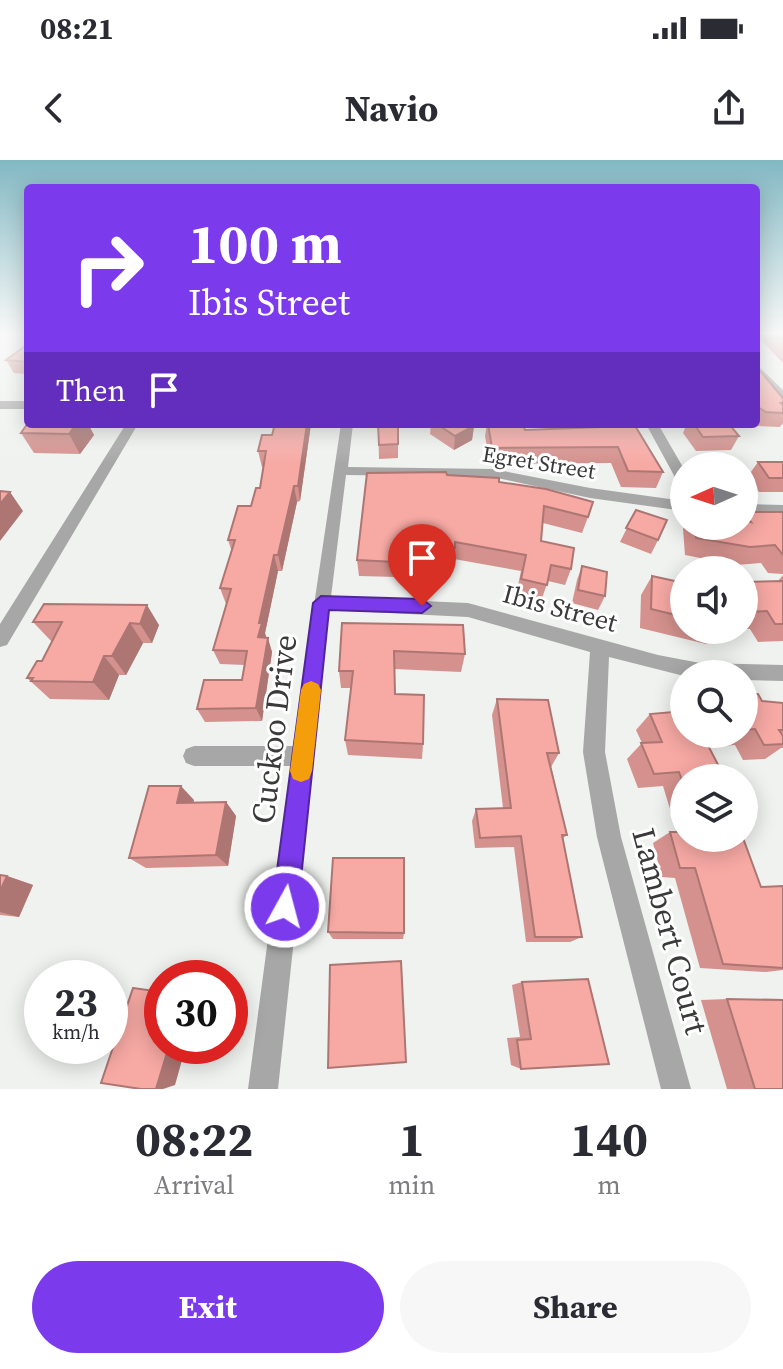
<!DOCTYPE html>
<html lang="en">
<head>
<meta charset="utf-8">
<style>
	:root { --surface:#fff; --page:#f7f7f7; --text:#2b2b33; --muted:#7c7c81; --accent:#7c3aed }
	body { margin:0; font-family:"Source Serif 4",serif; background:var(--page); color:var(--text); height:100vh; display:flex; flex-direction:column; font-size:30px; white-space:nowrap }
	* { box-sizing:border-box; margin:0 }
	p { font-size:26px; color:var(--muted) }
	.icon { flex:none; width:44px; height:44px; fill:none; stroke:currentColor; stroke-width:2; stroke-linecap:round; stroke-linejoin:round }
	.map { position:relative; height:929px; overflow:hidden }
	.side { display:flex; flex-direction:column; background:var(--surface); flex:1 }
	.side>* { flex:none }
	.top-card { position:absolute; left:24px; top:24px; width:736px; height:244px; border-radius:8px; box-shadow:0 4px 20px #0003; background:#7c3aed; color:#fff; overflow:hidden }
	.needle { width:52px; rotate:267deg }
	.controls { position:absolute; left:670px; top:292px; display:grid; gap:16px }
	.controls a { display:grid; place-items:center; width:88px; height:88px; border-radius:50%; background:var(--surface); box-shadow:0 4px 20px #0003; font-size:40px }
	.speed { position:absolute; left:24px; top:800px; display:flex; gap:16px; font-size:40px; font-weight:700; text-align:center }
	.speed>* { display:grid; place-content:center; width:104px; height:104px; border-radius:50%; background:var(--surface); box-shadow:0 4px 20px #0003; line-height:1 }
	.speed small { font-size:20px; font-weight:400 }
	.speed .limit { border:12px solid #d22; background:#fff; color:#111 }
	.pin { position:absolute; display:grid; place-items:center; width:68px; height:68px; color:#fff; margin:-82px -34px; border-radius:50% 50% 50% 0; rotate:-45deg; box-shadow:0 0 8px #0007 }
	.pin .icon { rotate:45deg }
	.me { position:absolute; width:88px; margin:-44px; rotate:7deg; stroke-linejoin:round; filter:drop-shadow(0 0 6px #0008) }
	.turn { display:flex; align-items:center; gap:28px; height:168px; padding:0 32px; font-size:36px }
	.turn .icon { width:104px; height:104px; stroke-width:2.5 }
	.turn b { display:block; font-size:56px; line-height:68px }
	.then { display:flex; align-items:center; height:76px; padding:0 32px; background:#0003; gap:16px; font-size:30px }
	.eta { display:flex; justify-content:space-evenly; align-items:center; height:136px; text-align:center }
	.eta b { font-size:48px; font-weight:700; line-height:56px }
	.primary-button { display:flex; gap:16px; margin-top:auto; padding:16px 32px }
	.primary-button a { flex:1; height:92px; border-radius:48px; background:var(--accent); color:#fff; font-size:32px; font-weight:700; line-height:92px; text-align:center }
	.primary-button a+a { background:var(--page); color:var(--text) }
	.status { display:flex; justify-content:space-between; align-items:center; height:56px; padding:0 40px; background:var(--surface); direction:ltr }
	.status svg { height:22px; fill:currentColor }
	header { display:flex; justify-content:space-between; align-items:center; height:104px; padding:0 32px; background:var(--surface); font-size:36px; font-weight:700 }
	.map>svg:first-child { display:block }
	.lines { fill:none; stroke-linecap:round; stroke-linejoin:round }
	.street { fill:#a6a7a6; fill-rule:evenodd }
	.wall { fill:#d4918d }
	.shaded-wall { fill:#ad7673 }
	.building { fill:#f7a9a4; stroke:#ad7673; stroke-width:2 }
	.route { fill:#7c3aed; stroke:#51269a; stroke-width:2 }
	.slow { fill:#f59e0b }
	.labels { text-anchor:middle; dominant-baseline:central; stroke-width:6; stroke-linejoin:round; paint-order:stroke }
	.far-street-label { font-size:22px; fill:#393a39; stroke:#fff }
	.street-label { font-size:26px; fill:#393a39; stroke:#fff }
	.near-street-label { font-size:32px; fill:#393a39; stroke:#fff }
</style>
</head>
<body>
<div class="status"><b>08:21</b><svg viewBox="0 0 49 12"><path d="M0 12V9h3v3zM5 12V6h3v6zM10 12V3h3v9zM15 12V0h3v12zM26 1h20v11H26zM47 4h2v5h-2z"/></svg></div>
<header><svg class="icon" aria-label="back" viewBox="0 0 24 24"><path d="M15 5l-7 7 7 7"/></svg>Navio<svg class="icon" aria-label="share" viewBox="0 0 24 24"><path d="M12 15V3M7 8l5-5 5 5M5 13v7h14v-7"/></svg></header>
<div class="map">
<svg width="783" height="929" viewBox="0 0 783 929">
	<rect width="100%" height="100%" fill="#eff2ef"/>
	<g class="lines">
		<path class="street" d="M 756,204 L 783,230 L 783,241 L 756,214 Z
			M 0,241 L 28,241 L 28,249 L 0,249 Z
			M 126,264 L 138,264 L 7,485 L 0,487 L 0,464 Z
			M 341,264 L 353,264 L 348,307 L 493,309 L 590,328 L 684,341 L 684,351 L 590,338 L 493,317 L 346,315 L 331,437 L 468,443 L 658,495 L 700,503 L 783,505 L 783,521 L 744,520 L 744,514 L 684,516 L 609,497 L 605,592 L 621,677 L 691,929 L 661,929 L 597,677 L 583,592 L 590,492 L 468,457 L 329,450 L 278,929 L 248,929 L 291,606 L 194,606 L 186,603 L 183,596 L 186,589 L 194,586 L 293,586 Z
			M 646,264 L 658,264 L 684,309 L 684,325 L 677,321 Z
			M 744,344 L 783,345 L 783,355 L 744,354 Z"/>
	</g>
	<path class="wall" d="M 756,174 L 783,174 L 783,203 L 756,175 Z
		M 28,184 L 28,214 L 14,213 L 6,200 Z
		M 756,206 L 783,238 L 783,263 L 780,267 L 758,266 L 754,264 L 756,264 Z
		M 28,264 L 88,264 L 94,275 L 80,294 L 34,293 L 21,273 Z
		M 148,264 L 168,264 L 168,266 L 151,267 Z
		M 275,264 L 311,264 L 300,341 L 297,342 L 282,411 L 278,411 L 265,473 L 272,492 L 262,561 L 205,562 L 197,549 L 242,520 L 245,505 L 220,504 L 213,490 L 226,444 L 220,428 L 232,392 L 228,380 L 251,346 L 260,328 L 263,307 L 262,307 L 258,291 L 272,275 Z
		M 378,264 L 398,264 L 398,298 L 379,299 Z
		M 431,264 L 471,264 L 474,266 L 472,280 L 454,290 L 430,274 Z
		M 487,264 L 523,264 L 525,270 L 590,268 L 591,264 L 634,264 L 663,312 L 656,328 L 621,327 L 611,303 L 490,304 L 485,276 Z
		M 682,264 L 729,264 L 739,276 L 731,290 L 696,291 L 683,273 L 685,268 Z
		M 758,302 L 783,302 L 783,332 L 759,332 L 748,316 Z
		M 447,315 L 499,322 L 588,357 L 582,373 L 543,363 L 541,381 L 571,409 L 565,425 L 548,421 L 541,441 L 516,435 L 521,411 L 454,399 L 453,404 L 396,403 L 396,417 L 359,416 L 357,400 Z
		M 636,350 L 658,380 L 651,394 L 620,382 Z
		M 744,352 L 783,352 L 783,414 L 768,413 L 761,403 L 736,405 L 685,395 L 683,369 L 685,366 L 744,366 Z
		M 582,406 L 605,436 L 598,450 L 572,443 L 577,420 Z
		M 783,415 L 783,481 L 758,482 L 750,469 L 744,469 L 744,422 L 778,421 Z
		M 652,416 L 684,423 L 684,470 L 724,470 L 717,470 L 706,484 L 640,468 L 641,435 Z
		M 44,444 L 159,465 L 152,483 L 143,483 L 126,515 L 119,515 L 109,540 L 50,539 L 27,518 L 42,501 L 52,482 L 33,462 Z
		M 342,463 L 465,494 L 461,512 L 394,509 L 395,534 L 423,584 L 422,599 L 348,595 L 345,580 L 351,528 L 341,528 L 339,511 Z
		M 684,525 L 684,574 L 744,574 L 744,535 L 762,541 L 783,543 L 783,588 L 781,588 L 765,599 L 743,600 L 735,585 L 709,587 L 684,618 L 684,678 L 761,727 L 783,726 L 783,810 L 766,812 L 700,808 L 675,718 L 662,717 L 653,683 L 670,672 L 677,672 L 663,626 L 638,628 L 627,599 L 642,583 L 636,570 L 650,554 L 683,551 L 676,535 Z
		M 497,539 L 559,593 L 551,607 L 567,675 L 563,678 L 582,777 L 570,782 L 526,782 L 514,687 L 475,688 L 472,661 L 476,649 L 503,648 L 492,555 Z
		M 744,631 L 756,653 L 744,660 Z
		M 194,640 L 193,643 L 226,642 L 236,656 L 228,706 L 146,708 L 129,698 Z
		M 0,715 L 7,716 L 33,725 L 19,757 L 0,755 Z
		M 328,772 L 404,773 L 403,779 L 333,779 Z
		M 588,819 L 521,909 L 511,905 L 507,878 L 520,877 L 512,825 L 522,822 Z
		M 727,839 L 783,929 L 727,929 L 701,840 Z"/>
	<path class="shaded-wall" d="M 76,264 L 88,264 L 94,275 L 80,294 L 69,274 Z
		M 307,264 L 311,264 L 300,341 L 298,326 Z
		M 474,266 L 472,280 L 454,290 L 455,276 Z
		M 294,326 L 297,342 L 282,411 L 278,395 Z
		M 10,332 L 23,351 L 0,381 L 0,344 Z
		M 274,395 L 278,411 L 265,473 L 266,478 L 258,477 L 259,463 Z
		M 147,445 L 159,465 L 152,483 L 140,464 Z
		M 130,463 L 143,483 L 126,515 L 112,496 Z
		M 268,478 L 272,492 L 262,561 L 256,548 Z
		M 104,496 L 119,515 L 109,540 L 93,522 Z
		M 181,626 L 194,640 L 190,657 L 177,643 Z
		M 226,642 L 236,656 L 228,706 L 216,695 Z
		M 7,716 L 33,725 L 19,757 L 0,752 L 0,731 Z
		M 169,886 L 186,886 L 175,925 L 163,929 L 156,929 Z"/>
	<path class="building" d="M 776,174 L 783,174 L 783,180 Z
		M 28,184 L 28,202 L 6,200 Z
		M 756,206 L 783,238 L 783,243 L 781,243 L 783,245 L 783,253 L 766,252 L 756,246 Z
		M 28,263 L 28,264 L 76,264 L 69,274 L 21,273 Z
		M 275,264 L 307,264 L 298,326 L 294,326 L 278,395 L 274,395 L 259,463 L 262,463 L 258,477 L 268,478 L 256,548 L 197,549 L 204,520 L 242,520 L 247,491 L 213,490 L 231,429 L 220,428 L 235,380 L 228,380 L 238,346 L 251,346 L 256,328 L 260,328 L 266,291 L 258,291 L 262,275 L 272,275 Z
		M 378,264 L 398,264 L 398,284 L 379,285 Z
		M 437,264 L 471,264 L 474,266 L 455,276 Z
		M 488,264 L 523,264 L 525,270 L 600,267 L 598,264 L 634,264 L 663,312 L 628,311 L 618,287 L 492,288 Z
		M 694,264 L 729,264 L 739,276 L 703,277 Z
		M 758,302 L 783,302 L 783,318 L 769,318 Z
		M 446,312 L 447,315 L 499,318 L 499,322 L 546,329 L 593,342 L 588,357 L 544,346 L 541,381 L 574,388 L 571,409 L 551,405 L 547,425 L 521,419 L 526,395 L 455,382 L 455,388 L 396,387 L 396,402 L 357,400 L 367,313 Z
		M 0,331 L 10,332 L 0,344 Z
		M 636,350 L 667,360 L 658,380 L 626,368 Z
		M 744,352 L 783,352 L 783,395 L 775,385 L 750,387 L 696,378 L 695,366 L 744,366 L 744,360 L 751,362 Z
		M 582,406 L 607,412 L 605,436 L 578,430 Z
		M 652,416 L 684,423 L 684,457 L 651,449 Z
		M 783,421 L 783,464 L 775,464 L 767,451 L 744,452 L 744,422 Z
		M 44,444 L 147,445 L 140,464 L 130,463 L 112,496 L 104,496 L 93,522 L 31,521 L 33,518 L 27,518 L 37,501 L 42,501 L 62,462 L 33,462 Z
		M 342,463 L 463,465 L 465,494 L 394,491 L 395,534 L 424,535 L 423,584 L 345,580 L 353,511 L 339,511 Z
		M 758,534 L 762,541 L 783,543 L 783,570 L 779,570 L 783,576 L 783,584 L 764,585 L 755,569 L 744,570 L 744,535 Z
		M 497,539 L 548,540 L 559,593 L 547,593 L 567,675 L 562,675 L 582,777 L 535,777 L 521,676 L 480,678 L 476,649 L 511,648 Z
		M 684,551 L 684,574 L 702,574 L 725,618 L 684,618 L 684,626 L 679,612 L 654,614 L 641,583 L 662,582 L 650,554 Z
		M 149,626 L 181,626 L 177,643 L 226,642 L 216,695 L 129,698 Z
		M 744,631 L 747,631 L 756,653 L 744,653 Z
		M 670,672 L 684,672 L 684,678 L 743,678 L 761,727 L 783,726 L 783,808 L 723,804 L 695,708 L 680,708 Z
		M 333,698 L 404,698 L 404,773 L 328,772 Z
		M 0,715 L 7,716 L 0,731 Z
		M 401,801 L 406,902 L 328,908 L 330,805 Z
		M 588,819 L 609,904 L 521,909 L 517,880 L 531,879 L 522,822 Z
		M 133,828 L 162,832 L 162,886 L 169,886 L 156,929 L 141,929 L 101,923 Z
		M 727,839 L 783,840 L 783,929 L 755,929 Z"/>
	<linearGradient id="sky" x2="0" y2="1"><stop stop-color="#82b8c3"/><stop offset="0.57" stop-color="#f8f9f8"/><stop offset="1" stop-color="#f8f9f8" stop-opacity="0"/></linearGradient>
	<rect width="783" height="304" fill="url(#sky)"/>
	<path class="route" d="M 321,436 L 422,439 L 431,446 L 422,453 L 329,450 L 298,747 L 294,757 L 285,760 L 276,757 L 272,747 L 313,443 Z"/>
	<path class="slow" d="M 311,521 L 318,524 L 321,530 L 312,611 L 309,619 L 301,622 L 293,619 L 290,611 L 301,530 L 304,524 Z"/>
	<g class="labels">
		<g class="far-street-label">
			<text transform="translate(539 302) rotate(9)">Egret Street</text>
		</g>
		<g class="street-label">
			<text transform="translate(560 448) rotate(15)">Ibis Street</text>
		</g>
		<g class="near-street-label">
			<text transform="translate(274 569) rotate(-83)">Cuckoo Drive</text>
			<text transform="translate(670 771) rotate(75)">Lambert Court</text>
		</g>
	</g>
</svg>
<div class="controls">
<a><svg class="needle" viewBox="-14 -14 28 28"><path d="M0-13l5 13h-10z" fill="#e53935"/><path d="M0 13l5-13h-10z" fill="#7c7c81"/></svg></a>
<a><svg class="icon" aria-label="sound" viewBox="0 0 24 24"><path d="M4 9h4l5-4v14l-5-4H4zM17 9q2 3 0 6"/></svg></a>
<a><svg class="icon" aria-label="search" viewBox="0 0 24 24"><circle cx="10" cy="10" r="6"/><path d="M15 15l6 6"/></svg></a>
<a><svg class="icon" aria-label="layers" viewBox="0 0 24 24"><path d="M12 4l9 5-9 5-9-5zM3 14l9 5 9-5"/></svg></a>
</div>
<div class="speed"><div>23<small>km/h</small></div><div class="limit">30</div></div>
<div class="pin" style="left:422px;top:446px;background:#d93025"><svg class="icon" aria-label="arrive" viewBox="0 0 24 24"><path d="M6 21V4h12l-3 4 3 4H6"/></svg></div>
<svg class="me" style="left:285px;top:747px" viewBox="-20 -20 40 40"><circle r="17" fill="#7c3aed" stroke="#fff" stroke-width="3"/><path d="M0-11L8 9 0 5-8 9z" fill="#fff"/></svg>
<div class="top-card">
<div class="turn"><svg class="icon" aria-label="right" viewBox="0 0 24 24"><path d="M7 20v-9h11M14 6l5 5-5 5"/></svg><div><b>100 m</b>Ibis Street</div></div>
<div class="then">Then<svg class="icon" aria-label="arrive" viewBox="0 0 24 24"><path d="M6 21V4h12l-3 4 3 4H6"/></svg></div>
</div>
</div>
<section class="side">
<div class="eta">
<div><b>08:22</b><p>Arrival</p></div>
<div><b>1</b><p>min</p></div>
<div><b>140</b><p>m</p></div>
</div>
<div class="primary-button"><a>Exit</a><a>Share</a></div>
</section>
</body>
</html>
